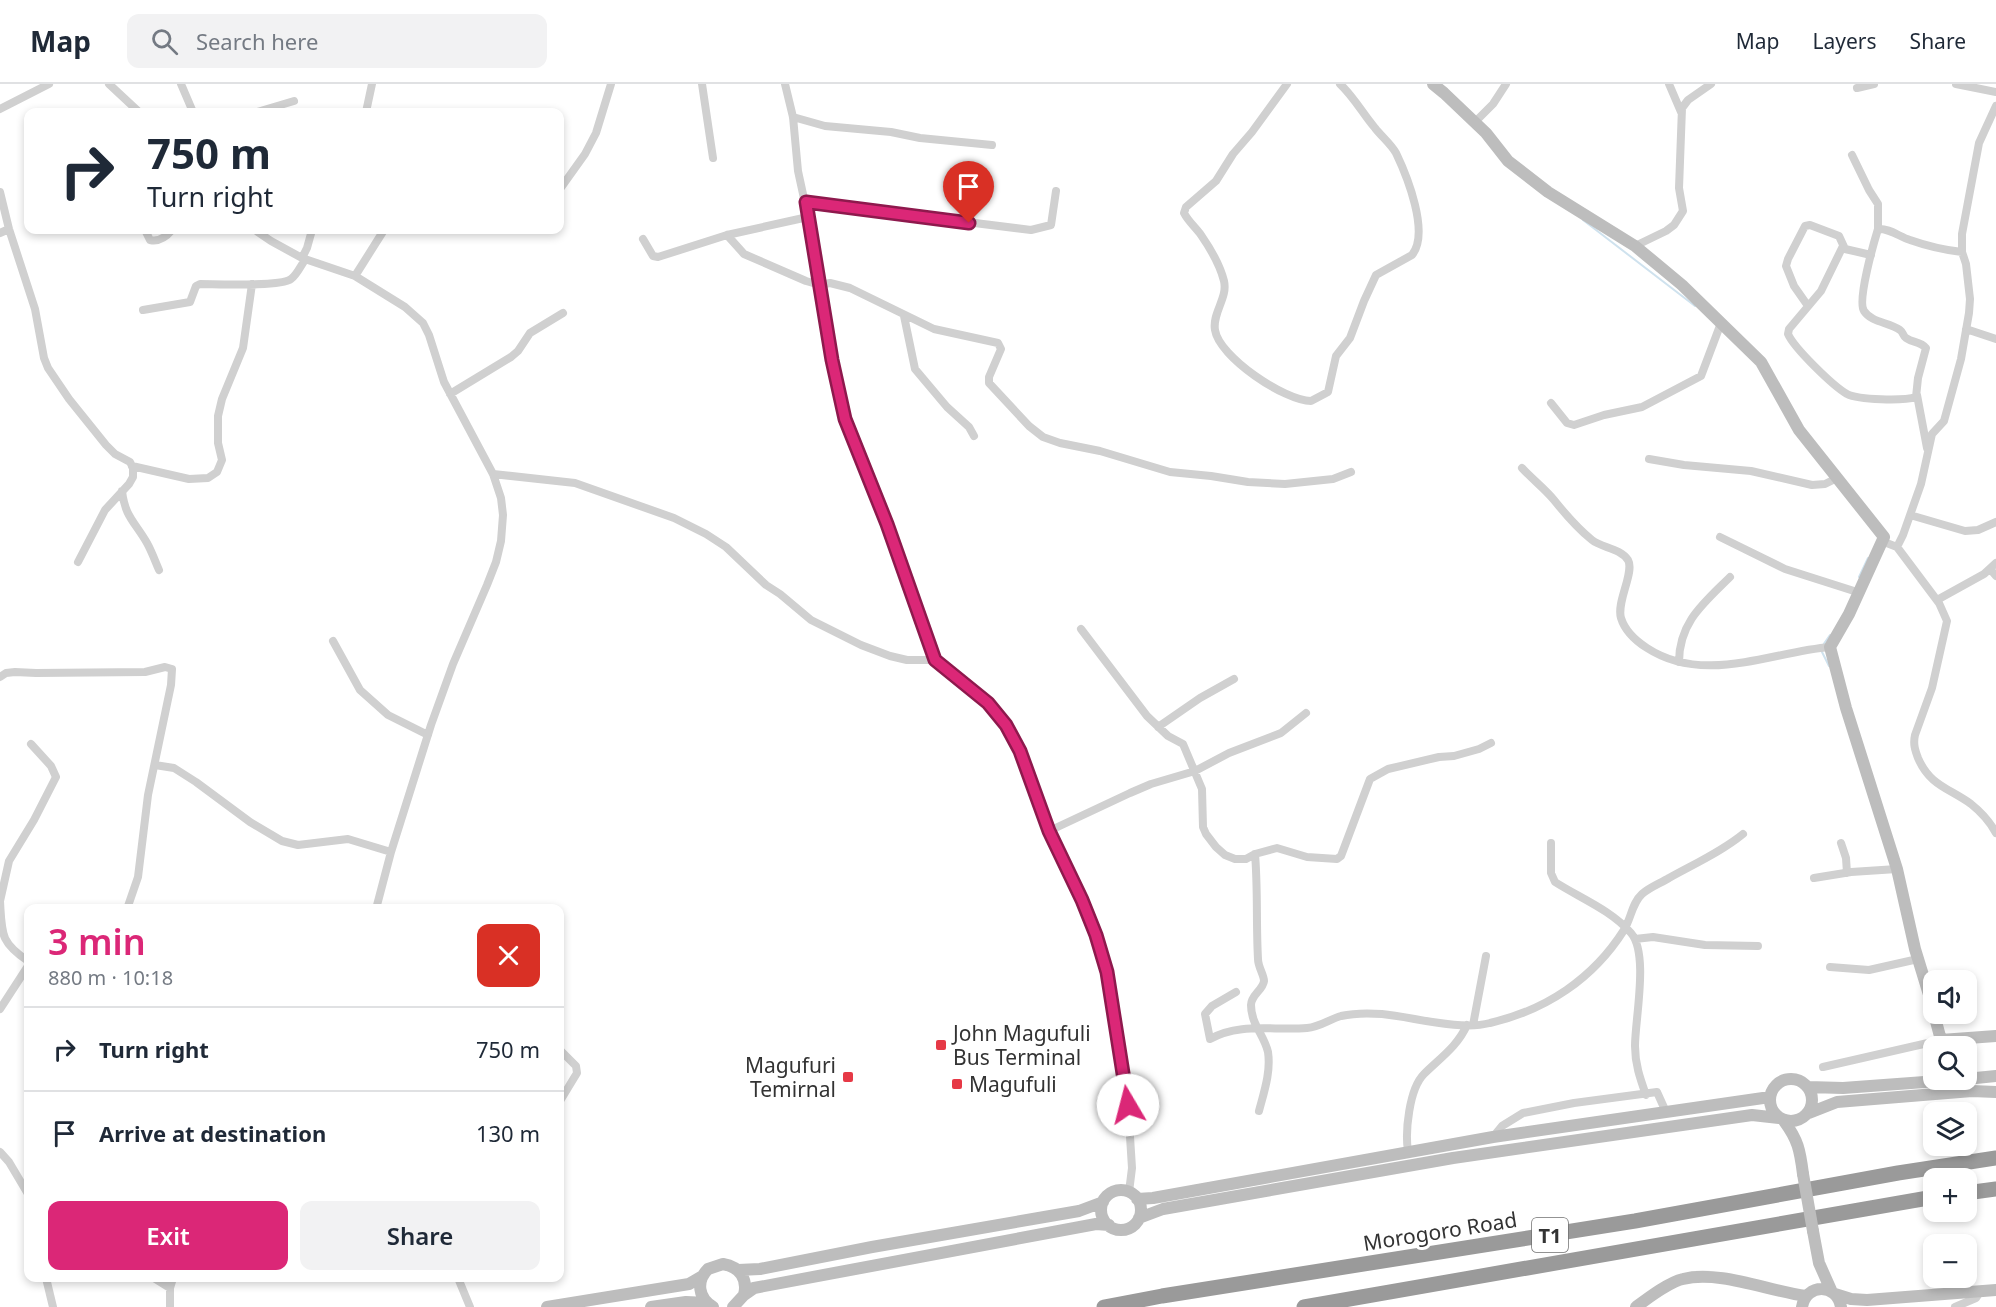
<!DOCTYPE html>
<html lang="en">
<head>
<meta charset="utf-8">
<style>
	:root { --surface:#fff; --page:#f2f2f3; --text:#1f2937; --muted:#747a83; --line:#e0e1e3; --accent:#db2777 }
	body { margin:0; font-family:"Noto Sans",sans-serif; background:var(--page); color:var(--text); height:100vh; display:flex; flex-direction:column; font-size:22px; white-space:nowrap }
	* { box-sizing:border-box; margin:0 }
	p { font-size:20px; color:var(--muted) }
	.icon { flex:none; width:33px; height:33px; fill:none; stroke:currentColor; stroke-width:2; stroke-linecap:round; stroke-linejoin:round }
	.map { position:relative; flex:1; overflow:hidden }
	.details { position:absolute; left:24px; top:820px; width:540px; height:378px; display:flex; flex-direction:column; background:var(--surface); border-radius:12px; box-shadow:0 3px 9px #0003 }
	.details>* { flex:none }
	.top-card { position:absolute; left:24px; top:24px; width:540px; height:126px; border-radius:12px; box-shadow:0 3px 9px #0003; background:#fff; color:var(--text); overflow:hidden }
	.fabs { position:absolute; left:1923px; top:886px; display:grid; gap:12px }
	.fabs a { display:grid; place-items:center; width:54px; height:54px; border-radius:12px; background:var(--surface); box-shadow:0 3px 9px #0003; font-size:30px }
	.pin { position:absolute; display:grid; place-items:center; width:51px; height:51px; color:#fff; margin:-62px -26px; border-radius:50% 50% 50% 0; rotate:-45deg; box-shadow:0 0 6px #0007 }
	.pin .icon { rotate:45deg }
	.me { position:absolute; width:66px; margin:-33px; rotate:352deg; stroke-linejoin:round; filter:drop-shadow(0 0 4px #0008) }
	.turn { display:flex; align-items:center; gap:21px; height:126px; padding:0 24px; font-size:27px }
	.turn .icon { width:78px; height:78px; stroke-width:2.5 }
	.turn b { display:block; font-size:42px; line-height:51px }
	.round { display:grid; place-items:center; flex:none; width:63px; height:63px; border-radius:12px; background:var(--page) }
	.overview { display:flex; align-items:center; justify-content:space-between; height:102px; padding:0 24px }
	h1 { font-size:36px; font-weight:600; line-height:45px; color:var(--accent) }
	.button { display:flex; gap:12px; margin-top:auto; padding:12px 24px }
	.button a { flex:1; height:69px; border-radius:12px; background:var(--accent); color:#fff; font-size:24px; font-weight:600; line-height:69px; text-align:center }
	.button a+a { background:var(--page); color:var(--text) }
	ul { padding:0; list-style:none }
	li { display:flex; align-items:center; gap:18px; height:84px; padding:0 24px; border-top:2px solid var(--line) }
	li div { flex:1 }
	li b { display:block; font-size:22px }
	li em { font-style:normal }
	header { display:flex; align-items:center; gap:36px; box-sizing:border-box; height:84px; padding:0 30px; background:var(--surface); border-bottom:2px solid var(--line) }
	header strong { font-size:28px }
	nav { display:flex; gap:33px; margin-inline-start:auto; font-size:21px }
	.search { width:420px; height:54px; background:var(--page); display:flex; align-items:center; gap:15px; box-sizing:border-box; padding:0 21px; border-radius:12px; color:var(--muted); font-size:22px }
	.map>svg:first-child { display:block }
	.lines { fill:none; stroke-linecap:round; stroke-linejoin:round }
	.stream { stroke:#cfe2ee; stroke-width:2 }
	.street { stroke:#d0d0d0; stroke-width:8 }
	.secondary { stroke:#bdbdbd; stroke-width:12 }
	.highway { stroke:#9a9a9a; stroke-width:15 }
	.secondary-bridge { stroke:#bdbdbd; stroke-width:12 }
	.route-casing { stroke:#8e194d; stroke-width:15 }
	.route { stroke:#db2777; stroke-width:10 }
	.poi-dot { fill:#e63946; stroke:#fff; stroke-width:2 }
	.labels { text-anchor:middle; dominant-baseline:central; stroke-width:6; stroke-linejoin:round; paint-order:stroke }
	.shield { fill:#fff; stroke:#707070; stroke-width:1.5 }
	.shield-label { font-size:20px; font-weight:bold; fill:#333 }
	.poi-label { font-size:21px; fill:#333; stroke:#fff; text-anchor:start }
	.street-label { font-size:21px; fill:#333; stroke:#fff }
</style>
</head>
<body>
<header>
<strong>Map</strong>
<div class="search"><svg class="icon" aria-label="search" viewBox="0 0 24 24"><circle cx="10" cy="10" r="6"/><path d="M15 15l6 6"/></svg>Search here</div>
<nav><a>Map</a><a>Layers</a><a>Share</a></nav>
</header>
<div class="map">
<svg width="1996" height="1223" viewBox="0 0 1996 1223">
	<rect width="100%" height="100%" fill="#fff"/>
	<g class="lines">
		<path class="stream" d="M 1583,136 L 1695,222
			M 1859,493 L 1868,474
			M 1823,561 L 1830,551
			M 1821,566 L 1829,582"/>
		<path class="street" d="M 109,0 L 139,28
			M 181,0 L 193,28
			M 702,0 L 713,74
			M 785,0 L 793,33 L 798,87 L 808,133 L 832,276 L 845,335 L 853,357 L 887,440 L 935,576 L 988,619 L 1006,641 L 1013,652 L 1038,721 L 1070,787 L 1096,851 L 1107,888 L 1128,1021 L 1132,1084 L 1129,1108
			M 1287,0 L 1252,48 L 1233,70 L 1216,97 L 1186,123 L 1184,129 C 1188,137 1196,144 1201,151 C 1210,164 1220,181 1224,197 C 1228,214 1212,229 1215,246 C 1219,273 1285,317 1311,317 L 1328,308 L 1336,272 L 1350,254 L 1364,217 L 1376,191 L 1412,171 C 1430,149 1407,92 1396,69 C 1390,59 1382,53 1375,44 C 1363,30 1354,13 1340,0
			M 1669,0 L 1681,28
			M 1956,0 L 1996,8
			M 1857,4 L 1874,0
			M 0,25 L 49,0
			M 257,28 L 294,17
			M 366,28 L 372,0
			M 793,33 L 825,42 L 891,48 L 920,54 L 992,61
			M 1474,39 L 1493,20 L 1506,0
			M 1852,71 L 1869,106 L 1878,120 L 1878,145
			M 560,105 L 585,70 L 596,49 L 611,0
			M 0,108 L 9,145 L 35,225 L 44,274 L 48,284 L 69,315 L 106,361 L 115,370 L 130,378 L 133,384 L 133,393 L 129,400 L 105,426 L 78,478
			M 806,118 L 1031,146 L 1051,141 L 1056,107
			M 145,146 L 150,156 C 159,158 167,152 172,146
			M 255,146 L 271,157 L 302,174 L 355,192 L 405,223 L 423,239 L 429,251 L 444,298 L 493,390 L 501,414 L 503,431 L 501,457 L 496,478 L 487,501 L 453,580 L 431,641 L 391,768 L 376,825
			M 0,149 L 9,145
			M 727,151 L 744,170 L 806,197 L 820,201 L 830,199 L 850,204 L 934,245 L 998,259 L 1001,265 L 989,293 L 989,299 L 1029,342 L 1043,353 L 1060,359 L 1100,367 L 1170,388 L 1211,392 L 1248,398 L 1285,400 L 1333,395 L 1351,388
			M 643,155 L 653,172 L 658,173 L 727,151 L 808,133
			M 1635,162 L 1666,147 L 1674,141 L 1683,127 L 1679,104 L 1682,24 L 1688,16 L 1711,0
			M 1843,162 L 1821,207 L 1789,245 L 1788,250 C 1794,264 1833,302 1847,310 C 1859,316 1903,317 1916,313 L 1918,294 L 1926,264 C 1920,257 1913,259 1906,254 C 1903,252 1903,248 1900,246 C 1889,238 1872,239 1864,227 C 1857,217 1874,158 1878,145 C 1889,144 1900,153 1910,156 C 1927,162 1944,166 1962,168
			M 302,174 L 307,164 L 312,146
			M 355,192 L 384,146
			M 1808,222 L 1794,202 L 1786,182 L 1788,175 L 1805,142 L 1810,141 L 1839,152 L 1845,165 L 1871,171
			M 143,226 L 190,218 L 196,202 L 200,200 C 217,200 280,203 291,195 C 297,191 301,181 305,176
			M 904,232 L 915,285 L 947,323 L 969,343 L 974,352
			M 1966,245 L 1996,255
			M 450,310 L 511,273 L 518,267 L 530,249 L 563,229
			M 1917,311 L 1927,364
			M 1551,319 L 1567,339 L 1574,341 L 1604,331 L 1642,323 L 1701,292 L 1721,239
			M 1649,375 L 1684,381 L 1751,387 L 1812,401 L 1825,400 L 1837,394
			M 132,382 L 189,395 L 208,394 L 217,388 L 222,376 L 218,359 L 218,332 L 222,315 L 243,264 L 252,200
			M 1522,384 C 1532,395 1545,405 1554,416 C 1566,431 1577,444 1592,456 C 1602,464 1620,464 1628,476 C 1635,488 1616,518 1621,534 C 1625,547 1636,557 1647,564 C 1704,601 1770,568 1830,563
			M 493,390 L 575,399 L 674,434 L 706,450 L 726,463 L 766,501 L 780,510 L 811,536 L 861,561 L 890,572 L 907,576 L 935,576
			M 122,407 C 125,433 135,438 147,459 C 152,468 155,477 159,486
			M 1910,431 L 1965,447 L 1978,446 L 1996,438
			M 1720,453 L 1785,485 L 1854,507 L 1858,510
			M 1884,458 L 1897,463 L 1939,519 L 1947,537 L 1932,604 L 1915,651 C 1913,660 1915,666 1918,674 C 1930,702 1949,704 1971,720 C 1981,728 1990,738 1996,749
			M 1897,463 L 1903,451 L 1921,400 L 1932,350 L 1944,337 L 1961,275 L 1969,229 L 1970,215 L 1966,180 L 1962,168 L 1962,150 L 1979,59 L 1996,22
			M 1990,485 L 1996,492
			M 1937,516 L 1984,490 L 1996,479
			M 1081,545 L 1147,632 L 1168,652 L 1183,660 L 1202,705 L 1203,743 L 1206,750 L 1216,763 L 1225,771 L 1235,775 L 1246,775 L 1255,770 L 1277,764 L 1307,773 L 1337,775 L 1341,772 L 1370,695 L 1388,685 L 1439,673 L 1454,672 L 1479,665 L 1491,659
			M 333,557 L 360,606 L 388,631 L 428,651
			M 1679,578 C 1679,538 1704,519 1730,493
			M 0,593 L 6,589 L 15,588 L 36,589 L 145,588 L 165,583 L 172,585 L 171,601 L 148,711 L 138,793 L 127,825
			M 1158,643 L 1200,614 L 1234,595
			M 155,681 L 174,684 L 196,698 L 250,738 L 282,757 L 298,761 L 348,755 L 391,768
			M 1049,747 L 1130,709 L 1151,700 L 1195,687 L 1229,669 L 1281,649 L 1306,629
			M 1551,759 L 1551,789 L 1555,798 C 1580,814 1611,826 1631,849 C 1649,870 1635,935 1635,962 C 1635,980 1640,994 1646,1011
			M 1841,759 L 1846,774 L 1847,789
			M 1255,770 C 1258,805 1256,840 1258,875 C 1258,883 1264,891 1264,897 C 1263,906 1251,911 1251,921 C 1251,940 1264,951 1268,968 C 1271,988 1264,1008 1259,1027
			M 1814,794 L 1851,788 L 1897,785
			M 0,817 L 9,777 L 34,736 L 56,693 L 51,682 L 31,660
			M 0,817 C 2,850 0,858 28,877
			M 1635,855 L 1653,853 L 1705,861 L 1758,862
			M 1830,883 L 1869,886 L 1918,875
			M 1236,908 L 1212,922 L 1205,930 L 1210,955 C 1240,938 1274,947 1307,944 C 1320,943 1330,935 1341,932 C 1354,929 1369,929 1382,930 C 1414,933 1459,947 1490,939 C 1546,926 1593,895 1624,846 C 1631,835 1632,819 1642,810 C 1650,803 1661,799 1669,794 C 1694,780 1721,768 1743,750
			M 0,925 L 28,882
			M 1473,941 L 1486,872
			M 560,966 L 576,982 L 577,989 L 560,1017
			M 1823,983 L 1941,956
			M 1493,1053 L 1502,1042 L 1523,1029 L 1574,1019 L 1657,1008 L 1666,1028
			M 1408,1067 C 1405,1048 1409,1005 1424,990 C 1440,974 1457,963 1467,941
			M 0,1068 L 9,1078 L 28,1110
			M 46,1194 L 53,1223
			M 154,1194 L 170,1204
			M 458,1194 L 470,1223
			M 170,1223 L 170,1204 L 173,1194
			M 1955,1223 L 1976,1214 L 1980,1208"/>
		<path class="secondary" d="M 1433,0 L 1444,9 L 1486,49 L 1508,77 L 1548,108 L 1635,162 L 1682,201 L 1761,278 L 1799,346 L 1884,453 L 1849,530 L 1830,563 L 1846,624 L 1897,785 L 1915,865 L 1934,927
			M 1934,930 L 1941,956 L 1996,952
			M1770 1016a21 21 0 1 1 42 0a21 21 0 1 1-42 0Z
			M 1966,995 L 1996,992
			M 1808,1003 L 1843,1004 L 1952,996
			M 1809,1029 L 1837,1018 L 1972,1007 L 1996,1008
			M 1784,1037 C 1798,1056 1800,1066 1803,1090
			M1101 1126a20 20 0 1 1 40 0a20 20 0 1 1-40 0Z
			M 1137,1115 L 1153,1114 L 1493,1053 L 1770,1013
			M 1139,1134 L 1163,1125 L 1453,1074 L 1752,1031 L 1779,1034
			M 1813,1147 L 1819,1179 L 1831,1206
			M 738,1186 L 760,1185 L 872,1163 L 1079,1127 L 1103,1118
			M 1835,1210 L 1851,1215 L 1867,1216 L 1996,1206
			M 744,1211 L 754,1204 L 1096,1140 L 1109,1141
			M 547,1223 L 689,1200 L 701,1193
			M 651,1223 L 686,1218 L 707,1219
			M 713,1223 C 698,1214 696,1197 708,1185 L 723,1180 C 740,1183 748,1195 744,1211 L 733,1223
			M 1636,1223 C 1648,1214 1669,1198 1683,1195 C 1719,1186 1768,1207 1806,1212
			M 1802,1223 C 1806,1199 1837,1199 1841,1223"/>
		<path class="highway" d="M 1966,1109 L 1996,1105
			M 1104,1223 L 1162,1212 L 1635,1137 L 1898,1089 L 1996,1074
			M 1304,1223 L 1934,1113"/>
		<path class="secondary-bridge" d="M 1803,1090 L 1813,1147"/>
	</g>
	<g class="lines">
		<defs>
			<path id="route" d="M 969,139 L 806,118 L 832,276 L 845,335 L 887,440 L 935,576 L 988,619 L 1006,641 L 1020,667 L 1049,747 L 1082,816 L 1096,851 L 1107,888 L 1128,1021"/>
		</defs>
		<use href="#route" class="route-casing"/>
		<use href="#route" class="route"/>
	</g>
	<g class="poi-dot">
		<rect x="935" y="955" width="12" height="12" rx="3"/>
		<rect x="842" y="987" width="12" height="12" rx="3"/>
		<rect x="951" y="994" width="12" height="12" rx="3"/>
	</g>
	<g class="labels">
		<rect class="shield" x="1532" y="1134" width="36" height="34" rx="4.5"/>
		<g class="shield-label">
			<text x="1550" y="1151">T1</text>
		</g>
		<g class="poi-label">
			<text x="953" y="949">John Magufuli<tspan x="953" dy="24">Bus Terminal</tspan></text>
			<text x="836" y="981" text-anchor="end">Magufuri<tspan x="836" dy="24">Temirnal</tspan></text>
			<text x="969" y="1000">Magufuli</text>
		</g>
		<g class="street-label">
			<text transform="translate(1440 1147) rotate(-9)">Morogoro Road</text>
		</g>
	</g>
</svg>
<div class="fabs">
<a><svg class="icon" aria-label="sound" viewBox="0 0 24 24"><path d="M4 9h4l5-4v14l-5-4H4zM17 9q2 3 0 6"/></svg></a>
<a><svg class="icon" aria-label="search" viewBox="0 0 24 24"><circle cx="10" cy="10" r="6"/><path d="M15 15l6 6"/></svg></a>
<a><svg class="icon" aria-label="layers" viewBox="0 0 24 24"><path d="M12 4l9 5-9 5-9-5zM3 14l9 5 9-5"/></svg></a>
<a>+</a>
<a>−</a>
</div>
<div class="pin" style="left:969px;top:139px;background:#d93025"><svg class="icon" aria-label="arrive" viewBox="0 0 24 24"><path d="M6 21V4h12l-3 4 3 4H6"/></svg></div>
<svg class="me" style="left:1128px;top:1021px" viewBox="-20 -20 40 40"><circle r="19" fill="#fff"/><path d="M0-13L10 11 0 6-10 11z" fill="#db2777"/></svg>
<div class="top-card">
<div class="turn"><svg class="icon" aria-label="right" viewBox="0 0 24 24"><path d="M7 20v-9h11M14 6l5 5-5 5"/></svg><div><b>750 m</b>Turn right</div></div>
</div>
<section class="details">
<div class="overview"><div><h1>3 min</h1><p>880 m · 10:18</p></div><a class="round" style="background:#d93025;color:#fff"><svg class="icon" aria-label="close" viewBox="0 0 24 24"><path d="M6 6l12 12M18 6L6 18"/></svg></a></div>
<ul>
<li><svg class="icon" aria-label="right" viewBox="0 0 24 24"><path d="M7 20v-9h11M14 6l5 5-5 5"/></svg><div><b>Turn right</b></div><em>750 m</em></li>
<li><svg class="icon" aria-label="arrive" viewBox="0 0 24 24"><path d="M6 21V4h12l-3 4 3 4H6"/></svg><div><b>Arrive at destination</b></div><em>130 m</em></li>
</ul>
<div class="button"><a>Exit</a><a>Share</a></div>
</section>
</div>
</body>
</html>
